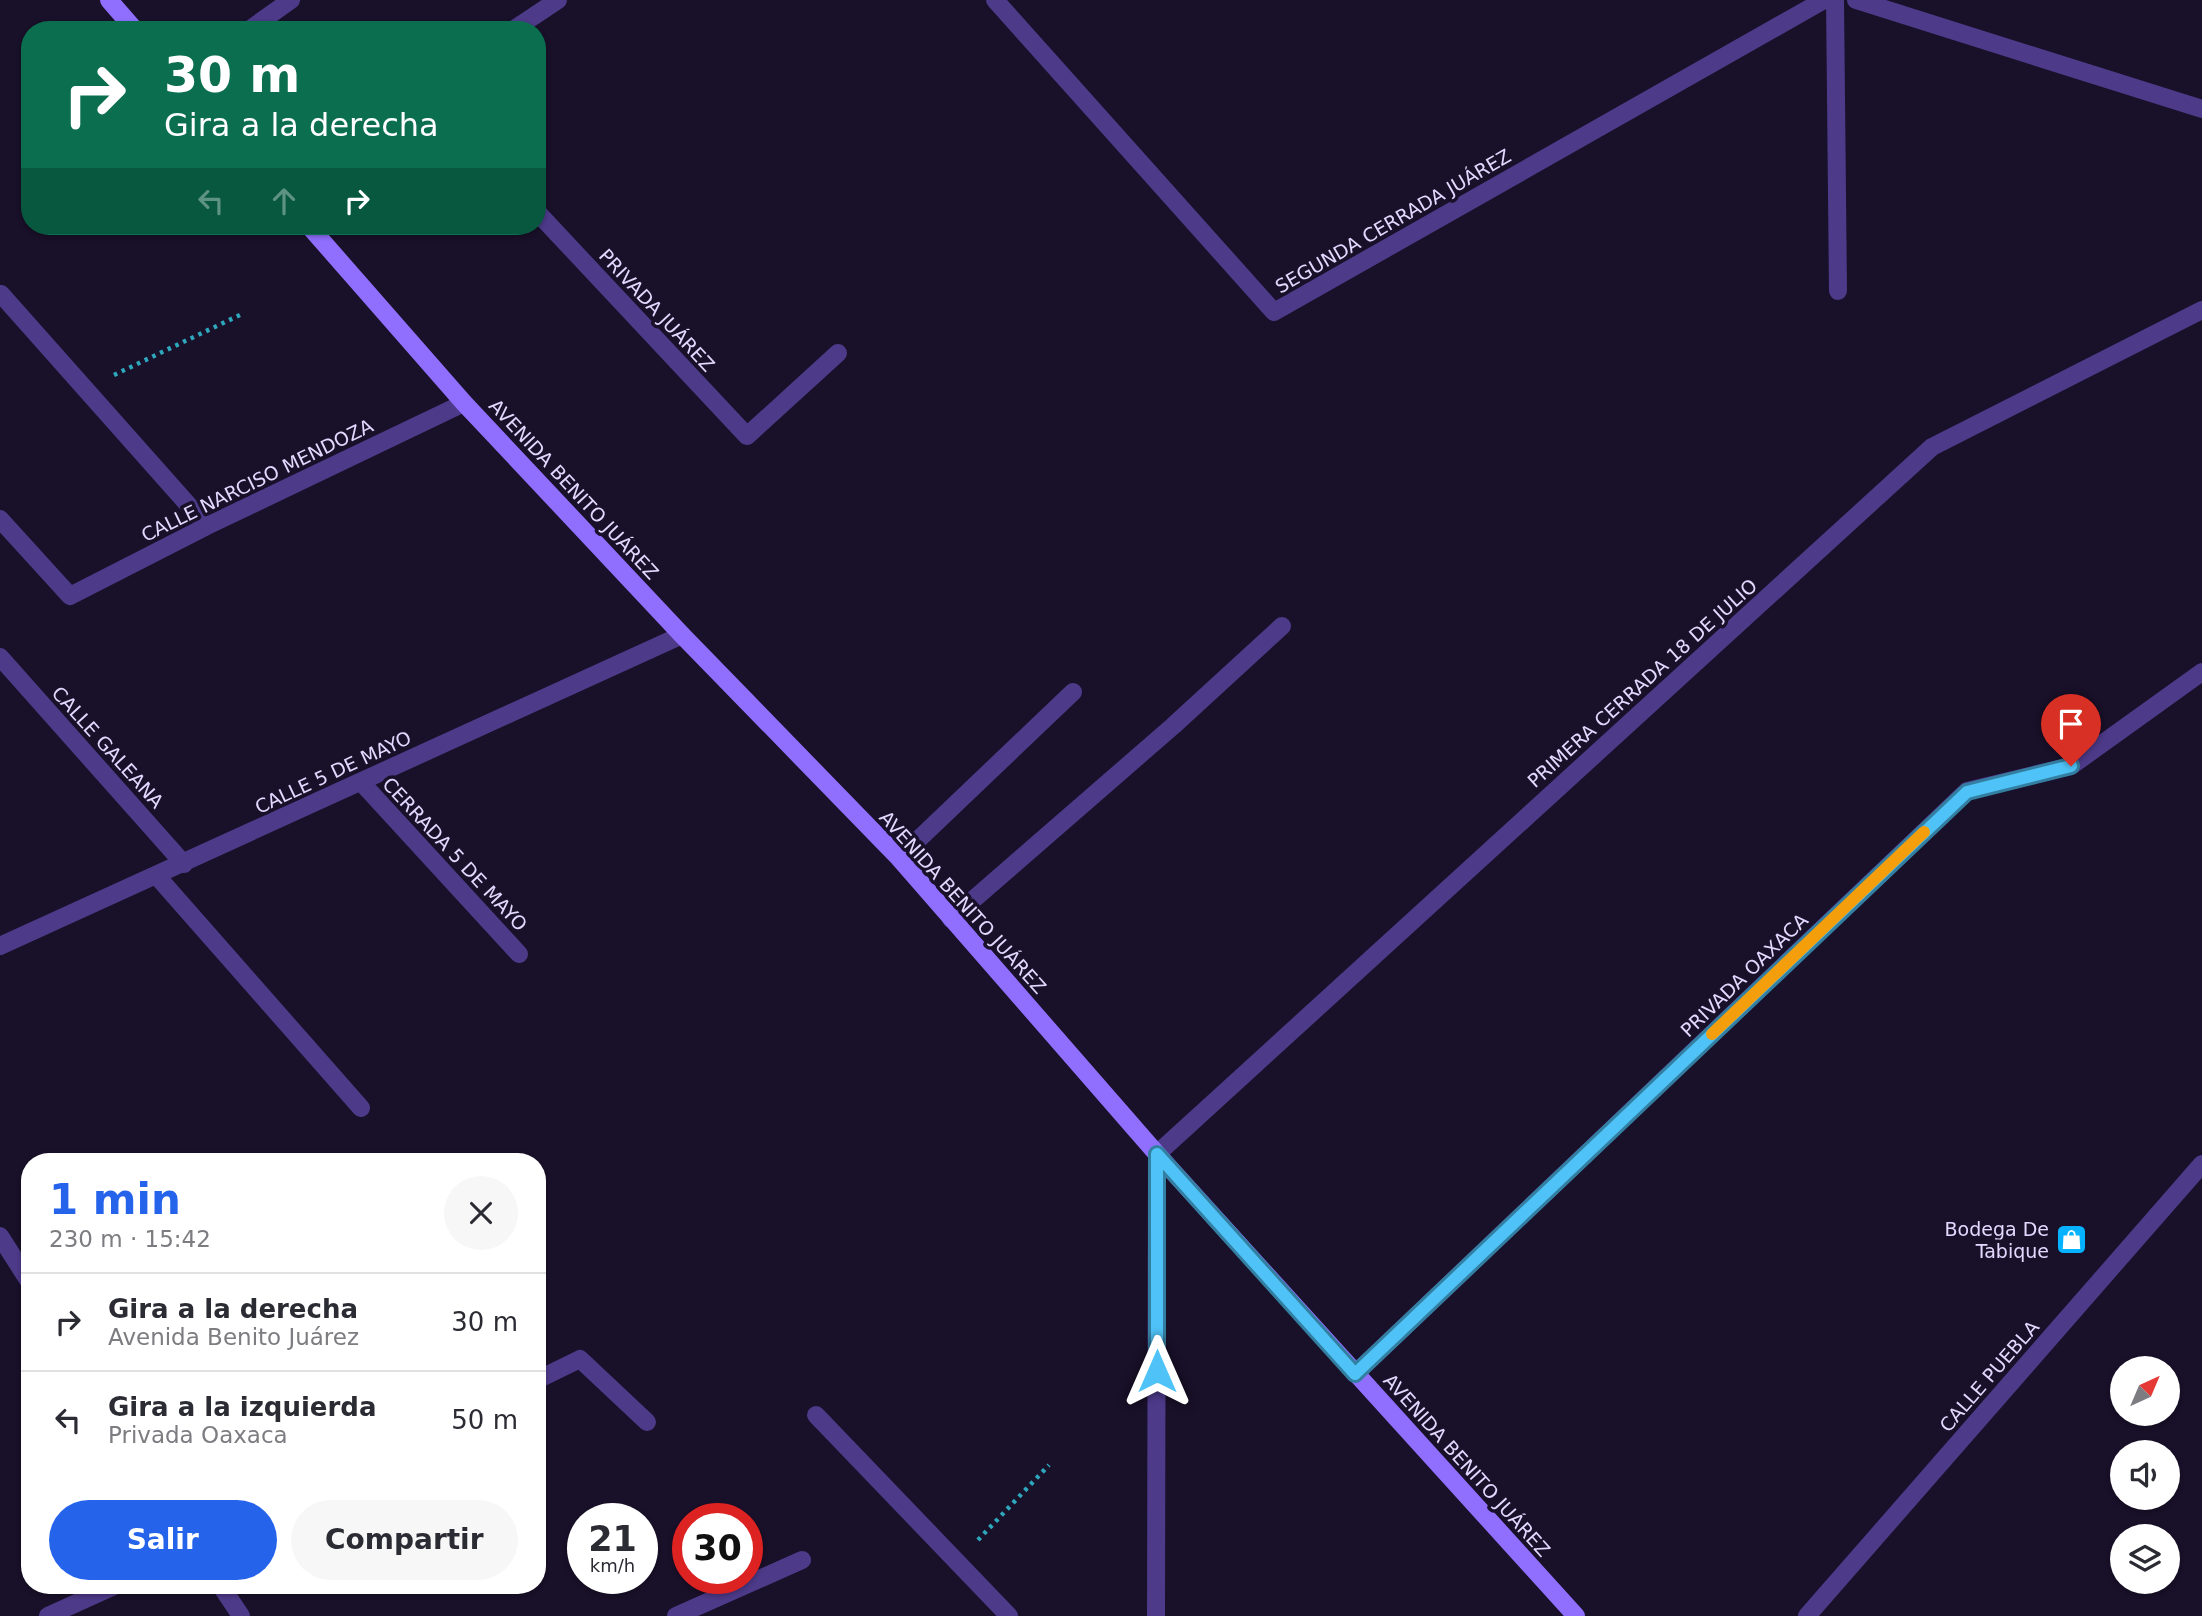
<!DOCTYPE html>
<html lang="es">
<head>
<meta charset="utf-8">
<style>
	:root { --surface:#fff; --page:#f7f7f7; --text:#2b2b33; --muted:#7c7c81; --line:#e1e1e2; --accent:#2563eb }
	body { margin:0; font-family:"DejaVu Sans",sans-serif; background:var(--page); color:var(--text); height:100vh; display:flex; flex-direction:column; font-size:26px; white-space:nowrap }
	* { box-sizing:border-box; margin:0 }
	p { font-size:23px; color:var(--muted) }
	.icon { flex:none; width:38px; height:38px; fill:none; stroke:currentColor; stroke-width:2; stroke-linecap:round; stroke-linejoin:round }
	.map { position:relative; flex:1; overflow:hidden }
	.drawer { position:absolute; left:21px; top:1153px; width:525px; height:441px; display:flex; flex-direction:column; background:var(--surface); border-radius:28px; box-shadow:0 2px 5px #0004 }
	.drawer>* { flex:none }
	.hud { position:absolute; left:21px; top:21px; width:525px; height:214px; border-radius:28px; box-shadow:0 2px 5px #0004; background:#0b6e4f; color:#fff; overflow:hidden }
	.needle { width:46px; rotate:44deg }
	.controls { position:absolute; left:2110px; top:1356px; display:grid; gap:14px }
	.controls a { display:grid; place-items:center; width:70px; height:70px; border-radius:50%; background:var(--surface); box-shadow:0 2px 5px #0004; font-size:35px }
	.speed { position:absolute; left:567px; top:1503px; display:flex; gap:14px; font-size:35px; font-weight:700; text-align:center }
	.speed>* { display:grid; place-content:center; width:91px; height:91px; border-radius:50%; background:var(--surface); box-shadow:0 2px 5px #0004; line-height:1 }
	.speed small { font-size:18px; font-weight:400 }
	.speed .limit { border:10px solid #d22; background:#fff; color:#111 }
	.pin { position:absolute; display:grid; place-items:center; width:60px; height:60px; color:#fff; margin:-72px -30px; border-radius:50% 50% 50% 0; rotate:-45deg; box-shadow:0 0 7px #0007 }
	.pin .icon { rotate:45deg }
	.me { position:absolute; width:77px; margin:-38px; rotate:0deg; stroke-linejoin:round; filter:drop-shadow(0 0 5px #0008) }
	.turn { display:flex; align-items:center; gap:24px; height:147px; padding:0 28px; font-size:32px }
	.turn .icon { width:91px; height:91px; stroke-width:2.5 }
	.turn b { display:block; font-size:49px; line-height:60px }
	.lanes { display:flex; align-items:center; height:66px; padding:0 28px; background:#0003; justify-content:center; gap:35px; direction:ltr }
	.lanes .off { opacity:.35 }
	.round { display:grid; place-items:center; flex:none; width:74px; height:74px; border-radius:37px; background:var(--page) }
	.headline { display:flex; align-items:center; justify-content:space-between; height:119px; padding:0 28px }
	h1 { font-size:42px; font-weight:700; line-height:52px; color:var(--accent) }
	.primary-button { display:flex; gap:14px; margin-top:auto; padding:14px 28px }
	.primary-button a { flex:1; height:80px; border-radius:42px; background:var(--accent); color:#fff; font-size:28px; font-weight:700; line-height:80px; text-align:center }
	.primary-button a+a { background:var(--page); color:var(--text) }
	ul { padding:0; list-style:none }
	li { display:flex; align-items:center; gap:21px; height:98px; padding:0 28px; border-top:2px solid var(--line) }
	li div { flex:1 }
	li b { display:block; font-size:26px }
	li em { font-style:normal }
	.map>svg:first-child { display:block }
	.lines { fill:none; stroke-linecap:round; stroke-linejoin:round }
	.path { stroke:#2ea8bd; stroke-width:4.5; stroke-dasharray:3.5 5; stroke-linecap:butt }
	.service { stroke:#4d3a89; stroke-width:18 }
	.minor { stroke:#4d3a89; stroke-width:18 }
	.secondary { stroke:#906fff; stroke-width:18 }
	.route-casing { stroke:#337fa1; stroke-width:18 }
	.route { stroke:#4fc3f7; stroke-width:12 }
	.slow { stroke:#f59e0b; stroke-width:12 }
	.labels { text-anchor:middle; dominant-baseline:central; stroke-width:7; stroke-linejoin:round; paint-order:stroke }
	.street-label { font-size:19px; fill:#e4d8ff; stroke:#191029 }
	.poi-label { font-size:19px; fill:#e4d8ff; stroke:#191029; text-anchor:end }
</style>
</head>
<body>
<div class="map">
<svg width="2202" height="1616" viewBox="0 0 2202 1616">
	<rect width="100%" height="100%" fill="#191029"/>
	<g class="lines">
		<path class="path" d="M 114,375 L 242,314
			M 978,1540 L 1049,1465"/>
		<path class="service" d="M 951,919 L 1173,726 L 1282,626"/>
		<path class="minor" d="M 995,0 L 1274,312 L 1824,0
			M 1835,0 L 1838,291
			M 1856,0 L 2202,109
			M 249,30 L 291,0
			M 513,30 L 558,0
			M 537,212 L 747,436 L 838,353
			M 1,294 L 207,526
			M 0,519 L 70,596 L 207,526 L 464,403
			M 0,657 L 184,864
			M 361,782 L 519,954
			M 899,858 L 1073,692
			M 156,875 L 361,1108
			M 0,946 L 682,635
			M 0,1236 L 30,1283
			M 1355,1374 L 1967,791 L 2071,766 L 2202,672
			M 537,1380 L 580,1359 L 647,1422
			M 816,1415 L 1009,1616
			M 221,1586 L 241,1616
			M 48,1616 L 114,1586
			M 676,1616 L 802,1560
			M 1156,1616 L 1157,1154 L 1932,447 L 2202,310
			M 1807,1616 L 2202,1164"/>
		<path class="secondary" d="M 109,0 L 135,30
			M 309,226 L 464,403 L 682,635 L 899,858 L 1157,1154 L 1576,1616"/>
	</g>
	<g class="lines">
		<defs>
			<path id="route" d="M 1157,1371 L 1157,1154 L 1355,1374 L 1967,792 L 2071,766"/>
		</defs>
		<use href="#route" class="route-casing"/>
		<use href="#route" class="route"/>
		<path class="slow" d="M 1712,1034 L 1924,832"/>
	</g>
	<defs>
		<symbol id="shop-square" viewBox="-11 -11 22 22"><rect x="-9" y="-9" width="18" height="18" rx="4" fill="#04b2ff" stroke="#191029"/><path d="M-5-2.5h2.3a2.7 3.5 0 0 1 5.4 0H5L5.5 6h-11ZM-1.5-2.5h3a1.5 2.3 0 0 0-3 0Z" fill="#fff"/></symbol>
	</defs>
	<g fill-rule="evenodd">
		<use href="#shop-square" x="2054" y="1222" width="35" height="35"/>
	</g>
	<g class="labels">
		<g class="street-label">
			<text transform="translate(1393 221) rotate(-30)">SEGUNDA CERRADA JUÁREZ</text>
			<text transform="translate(657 310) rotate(47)">PRIVADA JUÁREZ</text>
			<text transform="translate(257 480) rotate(-26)">CALLE NARCISO MENDOZA</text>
			<text transform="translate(574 489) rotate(47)">AVENIDA BENITO JUÁREZ</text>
			<text transform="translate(1642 683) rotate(-42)">PRIMERA CERRADA 18 DE JULIO</text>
			<text transform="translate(108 747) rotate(48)">CALLE GALEANA</text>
			<text transform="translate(333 772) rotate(-25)">CALLE 5 DE MAYO</text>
			<text transform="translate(455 854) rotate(47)">CERRADA 5 DE MAYO</text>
			<text transform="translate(963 902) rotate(48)">AVENIDA BENITO JUÁREZ</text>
			<text transform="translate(1744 975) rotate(-44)">PRIVADA OAXACA</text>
			<text transform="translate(1989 1376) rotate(-49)">CALLE PUEBLA</text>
			<text transform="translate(1467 1465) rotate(48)">AVENIDA BENITO JUÁREZ</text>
		</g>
		<g class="poi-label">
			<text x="2049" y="1229">Bodega De<tspan x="2049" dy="22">Tabique</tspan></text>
		</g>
	</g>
</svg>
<div class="controls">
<a><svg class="needle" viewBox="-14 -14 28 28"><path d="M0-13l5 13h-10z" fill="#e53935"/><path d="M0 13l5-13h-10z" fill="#7c7c81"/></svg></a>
<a><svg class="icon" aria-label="sound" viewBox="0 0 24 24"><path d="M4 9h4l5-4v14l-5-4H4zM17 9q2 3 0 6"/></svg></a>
<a><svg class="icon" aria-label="layers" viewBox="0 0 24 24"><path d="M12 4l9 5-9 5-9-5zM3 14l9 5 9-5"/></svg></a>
</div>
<div class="speed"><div>21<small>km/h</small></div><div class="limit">30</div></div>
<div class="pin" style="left:2071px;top:766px;background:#d93025"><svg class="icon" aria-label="arrive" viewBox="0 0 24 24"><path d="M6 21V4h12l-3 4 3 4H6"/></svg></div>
<svg class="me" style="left:1157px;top:1371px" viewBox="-20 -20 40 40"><path d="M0-17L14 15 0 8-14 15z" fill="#4fc3f7" stroke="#fff" stroke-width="4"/></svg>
<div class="hud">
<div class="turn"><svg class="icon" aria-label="right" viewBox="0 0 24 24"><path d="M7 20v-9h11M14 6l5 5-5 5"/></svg><div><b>30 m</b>Gira a la derecha</div></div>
<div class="lanes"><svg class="icon off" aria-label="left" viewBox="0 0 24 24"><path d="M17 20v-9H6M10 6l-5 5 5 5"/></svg><svg class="icon off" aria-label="ahead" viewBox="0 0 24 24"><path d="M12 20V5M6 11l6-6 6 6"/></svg><svg class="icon" aria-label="right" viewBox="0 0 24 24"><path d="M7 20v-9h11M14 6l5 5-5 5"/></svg></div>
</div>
<section class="drawer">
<div class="headline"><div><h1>1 min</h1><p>230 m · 15:42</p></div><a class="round"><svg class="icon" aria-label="close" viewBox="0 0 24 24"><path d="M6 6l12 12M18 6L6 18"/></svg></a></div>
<ul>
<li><svg class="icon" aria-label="right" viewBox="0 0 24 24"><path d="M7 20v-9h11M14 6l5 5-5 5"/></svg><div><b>Gira a la derecha</b><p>Avenida Benito Juárez</p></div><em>30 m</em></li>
<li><svg class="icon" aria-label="left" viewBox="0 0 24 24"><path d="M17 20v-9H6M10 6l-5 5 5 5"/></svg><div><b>Gira a la izquierda</b><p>Privada Oaxaca</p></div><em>50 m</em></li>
</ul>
<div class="primary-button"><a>Salir</a><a>Compartir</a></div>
</section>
</div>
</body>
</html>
